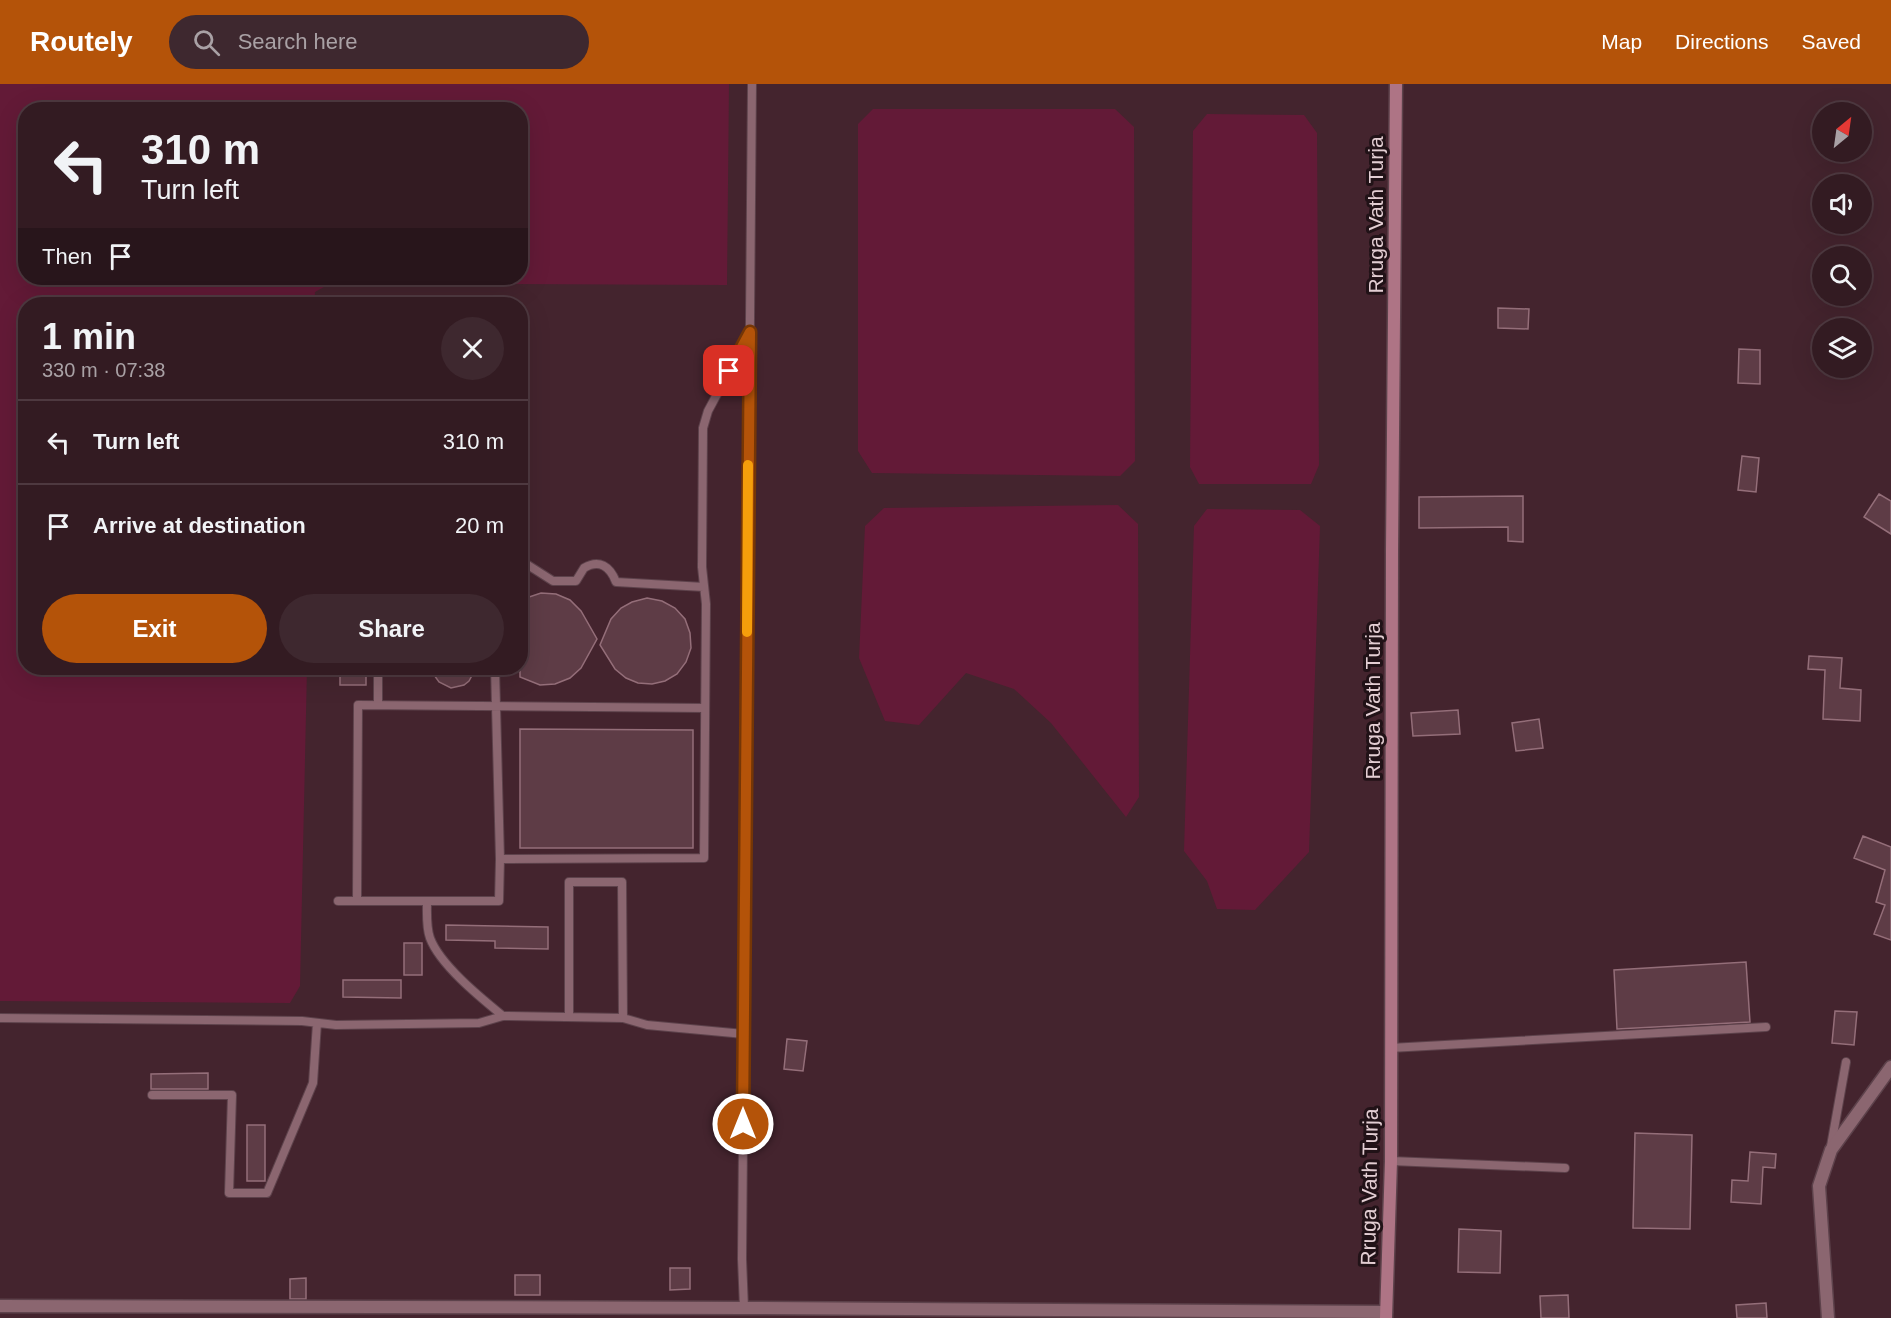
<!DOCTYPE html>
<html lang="en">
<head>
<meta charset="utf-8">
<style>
	:root { --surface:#331b22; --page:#3e282f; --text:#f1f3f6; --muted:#a9a1a5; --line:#4e3940; --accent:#b45309 }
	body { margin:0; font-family:Helvetica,sans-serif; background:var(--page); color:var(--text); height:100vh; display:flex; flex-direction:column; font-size:22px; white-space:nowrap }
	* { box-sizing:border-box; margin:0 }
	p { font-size:20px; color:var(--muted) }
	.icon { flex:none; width:33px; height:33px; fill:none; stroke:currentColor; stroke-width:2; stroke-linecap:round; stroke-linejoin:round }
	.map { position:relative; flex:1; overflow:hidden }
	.panel { position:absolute; left:18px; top:213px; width:510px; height:378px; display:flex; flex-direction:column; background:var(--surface); border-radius:24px; box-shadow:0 6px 24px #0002,0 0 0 2px var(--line) }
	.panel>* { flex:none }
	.hud { position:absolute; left:18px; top:18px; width:510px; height:183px; border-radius:24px; box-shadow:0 6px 24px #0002,0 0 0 2px var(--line); background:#331b22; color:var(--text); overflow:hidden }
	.needle { width:39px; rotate:29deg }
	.buttons { position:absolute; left:1812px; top:18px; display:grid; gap:12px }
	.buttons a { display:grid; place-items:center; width:60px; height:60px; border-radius:50%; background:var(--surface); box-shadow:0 6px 24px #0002,0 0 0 2px var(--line); font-size:30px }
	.pin { position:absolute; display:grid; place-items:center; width:51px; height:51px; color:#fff; margin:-26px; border-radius:12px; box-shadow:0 3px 9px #0006 }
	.me { position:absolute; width:66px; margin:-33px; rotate:0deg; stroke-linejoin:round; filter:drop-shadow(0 0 4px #0008) }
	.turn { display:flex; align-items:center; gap:21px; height:126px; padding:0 24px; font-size:27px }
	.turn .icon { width:78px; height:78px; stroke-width:2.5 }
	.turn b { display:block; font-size:42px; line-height:51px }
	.then { display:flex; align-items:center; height:57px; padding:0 24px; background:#0003; gap:12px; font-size:22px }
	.round { display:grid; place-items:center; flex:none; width:63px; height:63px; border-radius:32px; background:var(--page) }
	.head { display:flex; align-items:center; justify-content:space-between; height:102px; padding:0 24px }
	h1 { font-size:36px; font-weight:600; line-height:45px }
	.cta { display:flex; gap:12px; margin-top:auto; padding:12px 24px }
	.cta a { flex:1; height:69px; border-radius:36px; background:var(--accent); color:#fff; font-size:24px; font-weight:600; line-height:69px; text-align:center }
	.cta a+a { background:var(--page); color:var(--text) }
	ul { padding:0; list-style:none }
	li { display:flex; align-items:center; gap:18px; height:84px; padding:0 24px; border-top:2px solid var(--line) }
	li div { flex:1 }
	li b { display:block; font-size:22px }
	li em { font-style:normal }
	header { display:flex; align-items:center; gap:36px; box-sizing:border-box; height:84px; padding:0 30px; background:var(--accent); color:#fff }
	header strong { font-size:28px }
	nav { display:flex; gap:33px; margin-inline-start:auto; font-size:21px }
	.search { width:420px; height:54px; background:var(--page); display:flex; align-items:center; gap:15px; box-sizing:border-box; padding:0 21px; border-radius:33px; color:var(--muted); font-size:22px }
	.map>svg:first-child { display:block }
	.green { fill:#631a37; fill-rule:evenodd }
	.building { fill:#5e3c46; stroke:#946e79; stroke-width:1.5 }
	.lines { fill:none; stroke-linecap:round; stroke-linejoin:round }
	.lane-casing { stroke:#5d424b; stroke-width:10 }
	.street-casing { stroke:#5d424b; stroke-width:15 }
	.secondary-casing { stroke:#5d424b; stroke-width:15 }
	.lane { stroke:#8b6670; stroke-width:8 }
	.street { stroke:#8b6670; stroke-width:12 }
	.secondary { stroke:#ae7485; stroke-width:12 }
	.route-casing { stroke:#753606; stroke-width:15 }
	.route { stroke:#b45309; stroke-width:10 }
	.slow { stroke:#f59e0b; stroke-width:10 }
	.labels { text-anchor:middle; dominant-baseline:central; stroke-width:6; stroke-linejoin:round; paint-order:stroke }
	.street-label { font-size:21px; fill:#e3ced3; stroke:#211217 }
</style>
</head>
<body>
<header>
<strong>Routely</strong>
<div class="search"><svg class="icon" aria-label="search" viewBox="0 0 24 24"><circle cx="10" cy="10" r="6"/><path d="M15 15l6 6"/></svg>Search here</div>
<nav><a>Map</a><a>Directions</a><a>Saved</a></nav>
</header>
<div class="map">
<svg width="1891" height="1234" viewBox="0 0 1891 1234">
	<rect width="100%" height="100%" fill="#44242e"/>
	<path class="green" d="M 0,0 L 729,0 L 727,201 L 331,199 L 315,208 L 314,220 L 26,220 L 26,584 L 307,584 L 300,902 L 290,919 L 0,917 ZM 26,26 L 520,26 L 520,194 L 26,194 Z
		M 873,25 L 1115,25 L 1134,43 L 1135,377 L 1120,392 L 872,389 L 858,367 L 858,40 Z
		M 1207,30 L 1304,31 L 1317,49 L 1319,381 L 1311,400 L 1199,400 L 1190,383 L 1193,47 Z
		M 1118,421 L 1138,440 L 1139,713 L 1126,733 L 1051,639 L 1014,605 L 966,589 L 919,641 L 885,637 L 859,574 L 865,442 L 884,424 Z
		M 1207,425 L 1300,426 L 1320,442 L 1309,768 L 1255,826 L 1217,825 L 1207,797 L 1184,767 L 1194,442 Z"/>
	<path class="building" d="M 1498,224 L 1529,225 L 1528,245 L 1498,244 Z
		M 1739,265 L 1760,266 L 1760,300 L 1738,299 Z
		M 1742,372 L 1759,374 L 1756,408 L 1738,406 Z
		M 1879,410 L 1891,417 L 1891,450 L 1864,433 Z
		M 1523,412 L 1523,458 L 1508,457 L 1508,443 L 1419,444 L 1419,413 Z
		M 541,509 L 556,510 L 570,516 L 581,527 L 597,555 L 581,584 L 570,594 L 555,600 L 540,601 L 520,593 L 520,516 Z
		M 647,514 L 662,517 L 675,524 L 685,535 L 690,549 L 691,564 L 686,578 L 677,590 L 665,597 L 652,600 L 638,599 L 626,594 L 615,585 L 600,561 L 611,535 L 621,524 L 632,518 Z
		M 1809,572 L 1842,574 L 1840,604 L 1861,606 L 1860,637 L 1823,635 L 1825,586 L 1808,585 Z
		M 340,584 L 366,584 L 366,601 L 340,601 Z
		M 429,584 L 476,584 L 469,597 L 464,601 L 451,604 L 439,598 Z
		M 1458,626 L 1460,650 L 1413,652 L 1411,629 Z
		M 1539,635 L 1543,664 L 1516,667 L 1512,639 Z
		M 520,645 L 693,646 L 693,764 L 520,764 Z
		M 1863,752 L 1891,763 L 1891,856 L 1874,850 L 1885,821 L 1876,818 L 1885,786 L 1854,774 Z
		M 446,841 L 548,843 L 548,865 L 495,864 L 495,857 L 446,856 Z
		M 404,859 L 422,859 L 422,891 L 404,891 Z
		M 1746,878 L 1750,938 L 1617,945 L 1614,886 Z
		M 343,896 L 401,896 L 401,914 L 343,913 Z
		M 1835,927 L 1857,928 L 1854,961 L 1832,959 Z
		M 787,955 L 807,957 L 803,987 L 784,985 Z
		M 208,989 L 208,1005 L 151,1005 L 151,990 Z
		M 247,1041 L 265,1041 L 265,1097 L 247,1097 Z
		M 1635,1049 L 1692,1051 L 1690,1145 L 1633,1144 Z
		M 1750,1068 L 1776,1070 L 1775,1084 L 1763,1083 L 1761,1120 L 1731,1118 L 1732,1096 L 1748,1097 Z
		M 1459,1145 L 1501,1147 L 1500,1189 L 1458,1188 Z
		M 670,1184 L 690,1184 L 690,1205 L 670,1206 Z
		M 515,1191 L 540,1191 L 540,1211 L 515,1211 Z
		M 306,1194 L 306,1215 L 290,1215 L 290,1195 Z
		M 1568,1211 L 1569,1234 L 1541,1234 L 1540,1212 Z
		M 1766,1219 L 1767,1234 L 1737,1234 L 1736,1221 Z"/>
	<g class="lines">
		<defs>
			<path id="lane" d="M 520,476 L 553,497 L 576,497 L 584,484 C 599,475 610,482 616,498 L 704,503
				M 495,584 L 500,775 L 704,774 L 706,520 L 702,483 L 703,344 L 708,327 L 750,249
				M 378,621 L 378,584
				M 338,817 L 499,817 L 500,775
				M 357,817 L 358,621 L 705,624
				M 427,817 C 427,829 426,843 430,854 C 440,881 481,914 503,932
				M 569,933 L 569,798 L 622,798 L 623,934
				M 0,934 L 302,937 L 336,941 L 479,939 L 503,932 L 623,934 L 647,941 L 744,950
				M 1390,964 L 1766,943
				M 152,1011 L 232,1011 L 229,1109 L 267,1109 L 313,999 L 317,939
				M 1831,1062 L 1846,978
				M 1391,1077 L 1565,1084
				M 744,1224 L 742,1175 L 752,0"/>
			<path id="street" d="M 0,1222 L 744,1224 L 1386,1228
				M 1828,1234 L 1819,1102 L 1831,1066 L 1891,983"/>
			<path id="secondary" d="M 1386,1234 L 1391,1077 L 1392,467 L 1396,0"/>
		</defs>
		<use href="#lane" class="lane-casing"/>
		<use href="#street" class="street-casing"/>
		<use href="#secondary" class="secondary-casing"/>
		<use href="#lane" class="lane"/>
		<use href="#street" class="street"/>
		<use href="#secondary" class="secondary"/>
	</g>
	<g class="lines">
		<defs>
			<path id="route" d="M 729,287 L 750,248 L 743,1040"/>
		</defs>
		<use href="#route" class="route-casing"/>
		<use href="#route" class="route"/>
		<path class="slow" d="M 747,548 L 748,381"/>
	</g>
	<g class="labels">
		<g class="street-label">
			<text transform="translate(1375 131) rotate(-90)">Rruga Vath Turja</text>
			<text transform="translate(1372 617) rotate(-90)">Rruga Vath Turja</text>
			<text transform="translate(1369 1103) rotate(-89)">Rruga Vath Turja</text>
		</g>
	</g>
</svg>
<div class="buttons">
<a><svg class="needle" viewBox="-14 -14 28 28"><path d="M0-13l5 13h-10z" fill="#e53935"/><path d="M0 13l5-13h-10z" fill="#a9a1a5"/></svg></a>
<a><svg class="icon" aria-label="sound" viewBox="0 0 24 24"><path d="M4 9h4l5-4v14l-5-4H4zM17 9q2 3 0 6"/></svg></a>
<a><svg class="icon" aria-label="search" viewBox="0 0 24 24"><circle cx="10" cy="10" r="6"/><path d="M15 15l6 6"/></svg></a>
<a><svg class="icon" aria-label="layers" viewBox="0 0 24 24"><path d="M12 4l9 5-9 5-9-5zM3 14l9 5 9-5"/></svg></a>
</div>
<div class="pin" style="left:729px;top:287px;background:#d93025"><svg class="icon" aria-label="arrive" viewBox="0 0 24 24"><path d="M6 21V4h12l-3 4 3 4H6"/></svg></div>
<svg class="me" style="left:743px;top:1040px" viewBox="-20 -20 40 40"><circle r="17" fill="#b45309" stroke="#fff" stroke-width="3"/><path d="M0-11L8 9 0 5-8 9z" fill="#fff"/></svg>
<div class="hud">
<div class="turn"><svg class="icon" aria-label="left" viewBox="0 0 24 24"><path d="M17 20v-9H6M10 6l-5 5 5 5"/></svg><div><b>310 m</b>Turn left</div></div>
<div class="then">Then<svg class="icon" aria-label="arrive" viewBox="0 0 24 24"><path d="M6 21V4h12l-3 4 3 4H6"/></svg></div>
</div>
<section class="panel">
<div class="head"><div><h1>1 min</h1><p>330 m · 07:38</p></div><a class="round"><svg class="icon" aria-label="close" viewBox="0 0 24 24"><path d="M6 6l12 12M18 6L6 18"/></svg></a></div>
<ul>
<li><svg class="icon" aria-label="left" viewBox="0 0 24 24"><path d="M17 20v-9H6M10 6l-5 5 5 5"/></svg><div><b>Turn left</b></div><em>310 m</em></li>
<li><svg class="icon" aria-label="arrive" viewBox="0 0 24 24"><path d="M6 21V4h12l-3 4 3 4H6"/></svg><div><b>Arrive at destination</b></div><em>20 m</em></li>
</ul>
<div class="cta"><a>Exit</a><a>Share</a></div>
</section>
</div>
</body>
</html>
